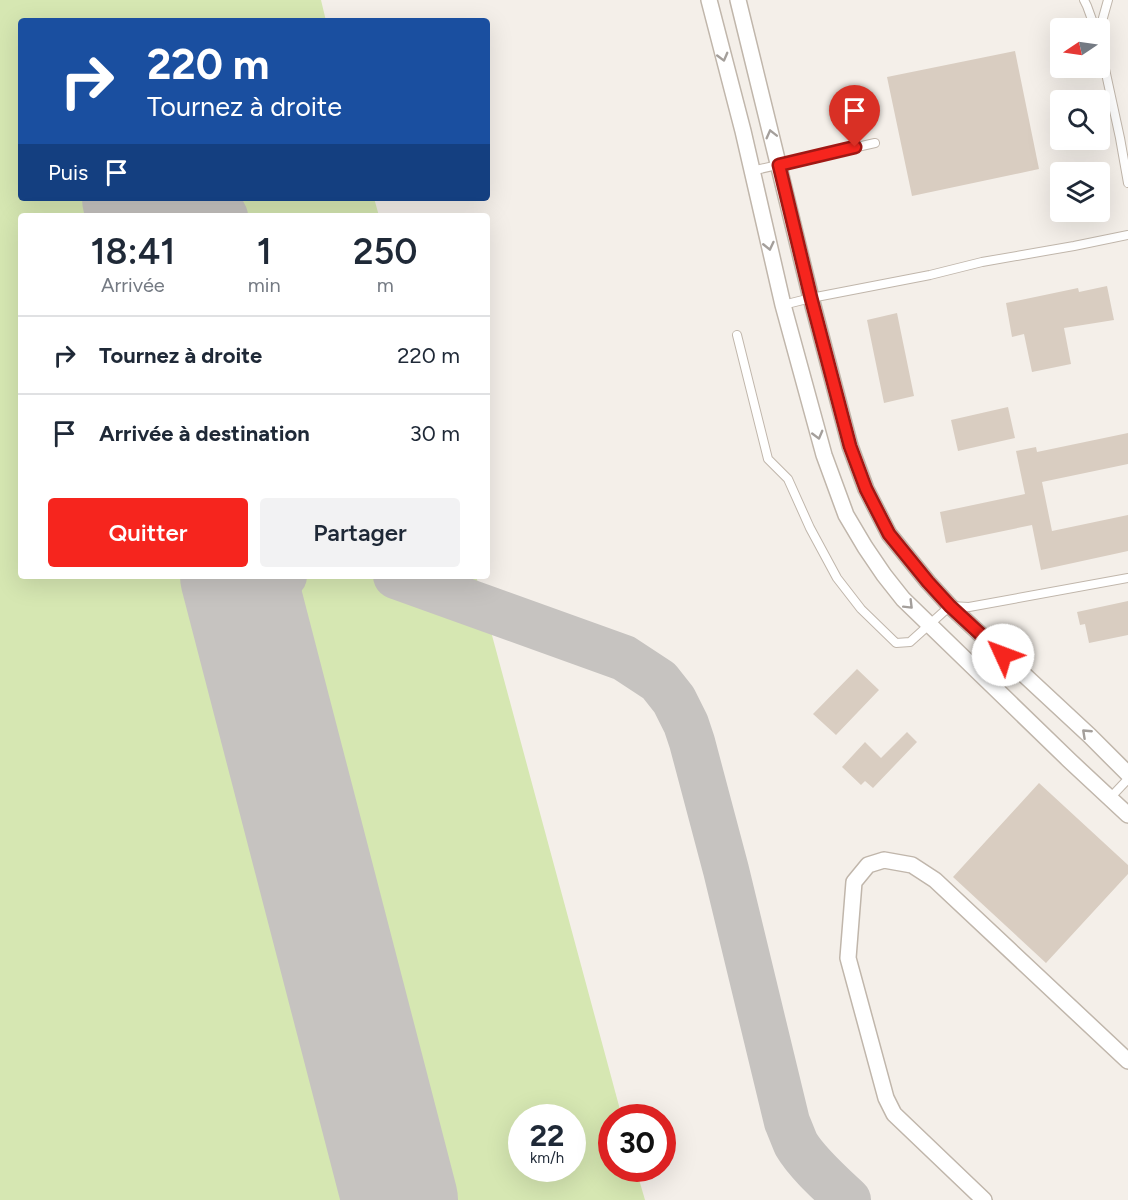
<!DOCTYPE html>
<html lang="fr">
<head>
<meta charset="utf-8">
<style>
	:root { --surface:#fff; --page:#f2f2f3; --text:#1f2937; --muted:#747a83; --line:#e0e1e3; --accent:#f6251e }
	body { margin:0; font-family:Figtree,sans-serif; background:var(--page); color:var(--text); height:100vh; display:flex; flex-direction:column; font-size:22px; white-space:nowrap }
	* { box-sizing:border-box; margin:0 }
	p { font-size:20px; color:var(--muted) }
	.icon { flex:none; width:33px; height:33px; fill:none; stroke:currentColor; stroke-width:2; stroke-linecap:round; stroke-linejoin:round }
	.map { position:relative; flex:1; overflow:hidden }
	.panel { position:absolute; left:18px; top:213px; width:472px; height:366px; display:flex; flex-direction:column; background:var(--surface); border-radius:6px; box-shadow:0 6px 24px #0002 }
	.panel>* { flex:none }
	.hud { position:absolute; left:18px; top:18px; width:472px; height:183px; border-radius:6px; box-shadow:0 6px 24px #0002; background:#1a4fa0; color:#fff; overflow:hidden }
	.needle { width:39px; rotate:257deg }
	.controls { position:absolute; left:1050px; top:18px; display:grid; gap:12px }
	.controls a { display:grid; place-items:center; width:60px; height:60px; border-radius:6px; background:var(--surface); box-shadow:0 6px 24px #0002; font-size:30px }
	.speed { position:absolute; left:508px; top:1104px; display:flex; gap:12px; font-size:30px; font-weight:700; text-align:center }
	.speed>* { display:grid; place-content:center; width:78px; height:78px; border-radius:50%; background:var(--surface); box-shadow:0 6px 24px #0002; line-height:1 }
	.speed small { font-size:15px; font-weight:400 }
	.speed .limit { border:9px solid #d22; background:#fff; color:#111 }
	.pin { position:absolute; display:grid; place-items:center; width:51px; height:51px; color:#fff; margin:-62px -26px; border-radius:50% 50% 50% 0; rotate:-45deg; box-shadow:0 0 6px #0007 }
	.pin .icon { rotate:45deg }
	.me { position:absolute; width:66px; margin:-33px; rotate:313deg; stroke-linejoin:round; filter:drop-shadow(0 0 4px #0008) }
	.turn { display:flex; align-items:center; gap:21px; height:126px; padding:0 30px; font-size:27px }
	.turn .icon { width:78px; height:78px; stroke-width:2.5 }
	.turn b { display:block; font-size:42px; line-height:51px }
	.then { display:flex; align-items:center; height:57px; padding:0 30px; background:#0003; gap:12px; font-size:22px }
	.eta { display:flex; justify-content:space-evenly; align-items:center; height:102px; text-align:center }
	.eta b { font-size:36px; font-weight:600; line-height:42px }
	.primary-button { display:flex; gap:12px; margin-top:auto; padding:12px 30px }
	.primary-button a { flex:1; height:69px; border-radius:6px; background:var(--accent); color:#fff; font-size:24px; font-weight:600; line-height:69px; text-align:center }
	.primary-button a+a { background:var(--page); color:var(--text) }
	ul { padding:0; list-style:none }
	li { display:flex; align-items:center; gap:18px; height:78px; padding:0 30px; border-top:2px solid var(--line) }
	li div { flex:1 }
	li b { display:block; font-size:22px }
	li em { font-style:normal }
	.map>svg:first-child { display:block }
	.green { fill:#d6e7b2; fill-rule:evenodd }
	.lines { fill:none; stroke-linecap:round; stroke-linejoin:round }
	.taxiway { stroke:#c6c3c0; stroke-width:46 }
	.runway { stroke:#c6c3c0; stroke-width:116 }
	.building { fill:#d9cdc1 }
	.lane-casing { stroke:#c0b6ab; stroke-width:10 }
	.street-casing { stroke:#c0b6ab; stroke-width:18 }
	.lane { stroke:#fff; stroke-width:8 }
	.street { stroke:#fff; stroke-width:15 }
	.oneway { stroke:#a49f9b }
	.route-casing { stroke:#a01814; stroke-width:15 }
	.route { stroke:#f6251e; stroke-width:10 }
</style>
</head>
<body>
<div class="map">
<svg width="1128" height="1200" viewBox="0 0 1128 1200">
	<rect width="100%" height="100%" fill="#f4efe9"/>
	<path class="green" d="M 0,0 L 321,0 L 326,21 L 21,21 L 21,198 L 374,198 L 379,216 L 21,216 L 21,576 L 476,576 L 622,1117 L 612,1118 L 612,1168 L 636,1169 L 645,1200 L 0,1200 ZM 522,1118 L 573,1118 L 573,1168 L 522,1168 Z"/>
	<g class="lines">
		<path class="taxiway" d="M 191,198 C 203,200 220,204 225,216
			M 138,216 L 160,201 L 174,198
			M 396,576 L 624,658 L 659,681 L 674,700 L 686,724 L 692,742 L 726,870 L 787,1122 C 790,1129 793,1137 796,1144 C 807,1163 832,1185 848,1200
			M 261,668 C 260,649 258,628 264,609 C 267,596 276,586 284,576"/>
		<path class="runway" d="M 140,198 L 145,216
			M 238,576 L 400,1200"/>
	</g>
	<path class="building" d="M 1015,51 L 1039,169 L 912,196 L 887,77 Z
		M 1107,286 L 1114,320 L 1064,328 L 1071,364 L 1032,372 L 1024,334 L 1012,337 L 1006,303 L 1078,288 L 1079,292 Z
		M 897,313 L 914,396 L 884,403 L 867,320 Z
		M 1008,407 L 1015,438 L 958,451 L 951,420 Z
		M 1128,433 L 1128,464 L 1042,482 L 1052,531 L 1128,515 L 1128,551 L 1041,570 L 1032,525 L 946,543 L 940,512 L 1025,494 L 1016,451 L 1036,447 L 1037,452 Z
		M 1128,601 L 1128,635 L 1089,643 L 1085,624 L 1080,625 L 1077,612 Z
		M 857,669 L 879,690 L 836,735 L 813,714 Z
		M 907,732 L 917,742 L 873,788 L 865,781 L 861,785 L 842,767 L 865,742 L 881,758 Z
		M 1039,783 L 1128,865 L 1128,874 L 1046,963 L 953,877 Z"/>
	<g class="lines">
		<defs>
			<path id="lane" d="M 1084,0 L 1087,6 L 1095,28
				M 1108,0 L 1101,25 L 1100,46 L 1120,138 L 1128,183
				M 751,171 L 875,143
				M 783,305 L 811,298 L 930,275 L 982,262 L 1074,246 L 1128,235
				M 737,335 L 768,459 L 788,479 L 810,528 L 837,578 L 861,609 L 896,643 L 910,642 L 950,606 L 969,607 L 1128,578
				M 1110,798 L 1128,779"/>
			<path id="street" d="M 709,0 L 743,131 L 783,305 L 824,455 L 846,515 L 865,547 L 884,575 L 903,599 L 1069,760 L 1128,815
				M 738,0 L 811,298 L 850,446 L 866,489 L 889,534 L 928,582 L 950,606 L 1090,736 L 1128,774
				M 984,1200 L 894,1114 L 886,1098 L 848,958 L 854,882 L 868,865 L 884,860 L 912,865 L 935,880 L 1128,1061"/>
		</defs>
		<use href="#lane" class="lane-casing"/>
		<use href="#street" class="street-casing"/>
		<use href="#lane" class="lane"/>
		<use href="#street" class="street"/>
	</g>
	<defs><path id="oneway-chevron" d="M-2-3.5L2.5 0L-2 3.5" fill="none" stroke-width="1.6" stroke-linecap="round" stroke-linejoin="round" transform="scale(1.5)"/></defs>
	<g class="oneway">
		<use href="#oneway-chevron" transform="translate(723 57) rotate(75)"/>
		<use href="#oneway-chevron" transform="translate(771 134) rotate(-104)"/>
		<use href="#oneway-chevron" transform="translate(769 246) rotate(77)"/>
		<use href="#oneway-chevron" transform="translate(818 435) rotate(75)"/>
		<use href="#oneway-chevron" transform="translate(909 605) rotate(45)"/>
		<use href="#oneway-chevron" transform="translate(1086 733) rotate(-137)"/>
	</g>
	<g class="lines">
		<defs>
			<path id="route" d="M 855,147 L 779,165 L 811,298 L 850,446 L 866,489 L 889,534 L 928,582 L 950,606 L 1003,655"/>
		</defs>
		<use href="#route" class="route-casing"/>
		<use href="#route" class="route"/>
	</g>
</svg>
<div class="controls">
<a><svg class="needle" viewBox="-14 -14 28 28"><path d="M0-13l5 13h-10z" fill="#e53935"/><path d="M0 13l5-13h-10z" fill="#747a83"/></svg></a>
<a><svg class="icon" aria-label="search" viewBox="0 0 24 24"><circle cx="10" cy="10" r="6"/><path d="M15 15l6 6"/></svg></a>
<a><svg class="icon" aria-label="layers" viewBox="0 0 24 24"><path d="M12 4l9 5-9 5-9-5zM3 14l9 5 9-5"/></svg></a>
</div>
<div class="speed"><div>22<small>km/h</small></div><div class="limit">30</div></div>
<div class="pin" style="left:855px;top:147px;background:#d93025"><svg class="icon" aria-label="arrive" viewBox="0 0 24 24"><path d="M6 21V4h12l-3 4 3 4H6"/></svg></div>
<svg class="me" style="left:1003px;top:655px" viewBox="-20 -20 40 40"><circle r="19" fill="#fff"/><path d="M0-13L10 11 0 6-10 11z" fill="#f6251e"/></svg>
<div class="hud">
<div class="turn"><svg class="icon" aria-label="right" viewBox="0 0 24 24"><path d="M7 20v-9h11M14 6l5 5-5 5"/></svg><div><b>220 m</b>Tournez à droite</div></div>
<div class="then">Puis<svg class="icon" aria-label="arrive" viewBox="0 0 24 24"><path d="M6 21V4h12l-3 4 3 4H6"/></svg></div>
</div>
<section class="panel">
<div class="eta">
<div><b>18:41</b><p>Arrivée</p></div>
<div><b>1</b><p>min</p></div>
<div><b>250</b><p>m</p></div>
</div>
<ul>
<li><svg class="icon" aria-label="right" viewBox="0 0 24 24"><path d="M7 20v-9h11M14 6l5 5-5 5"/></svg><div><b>Tournez à droite</b></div><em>220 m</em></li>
<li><svg class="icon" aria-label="arrive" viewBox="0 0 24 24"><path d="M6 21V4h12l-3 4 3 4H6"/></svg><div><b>Arrivée à destination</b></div><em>30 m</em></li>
</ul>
<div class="primary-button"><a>Quitter</a><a>Partager</a></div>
</section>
</div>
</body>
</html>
